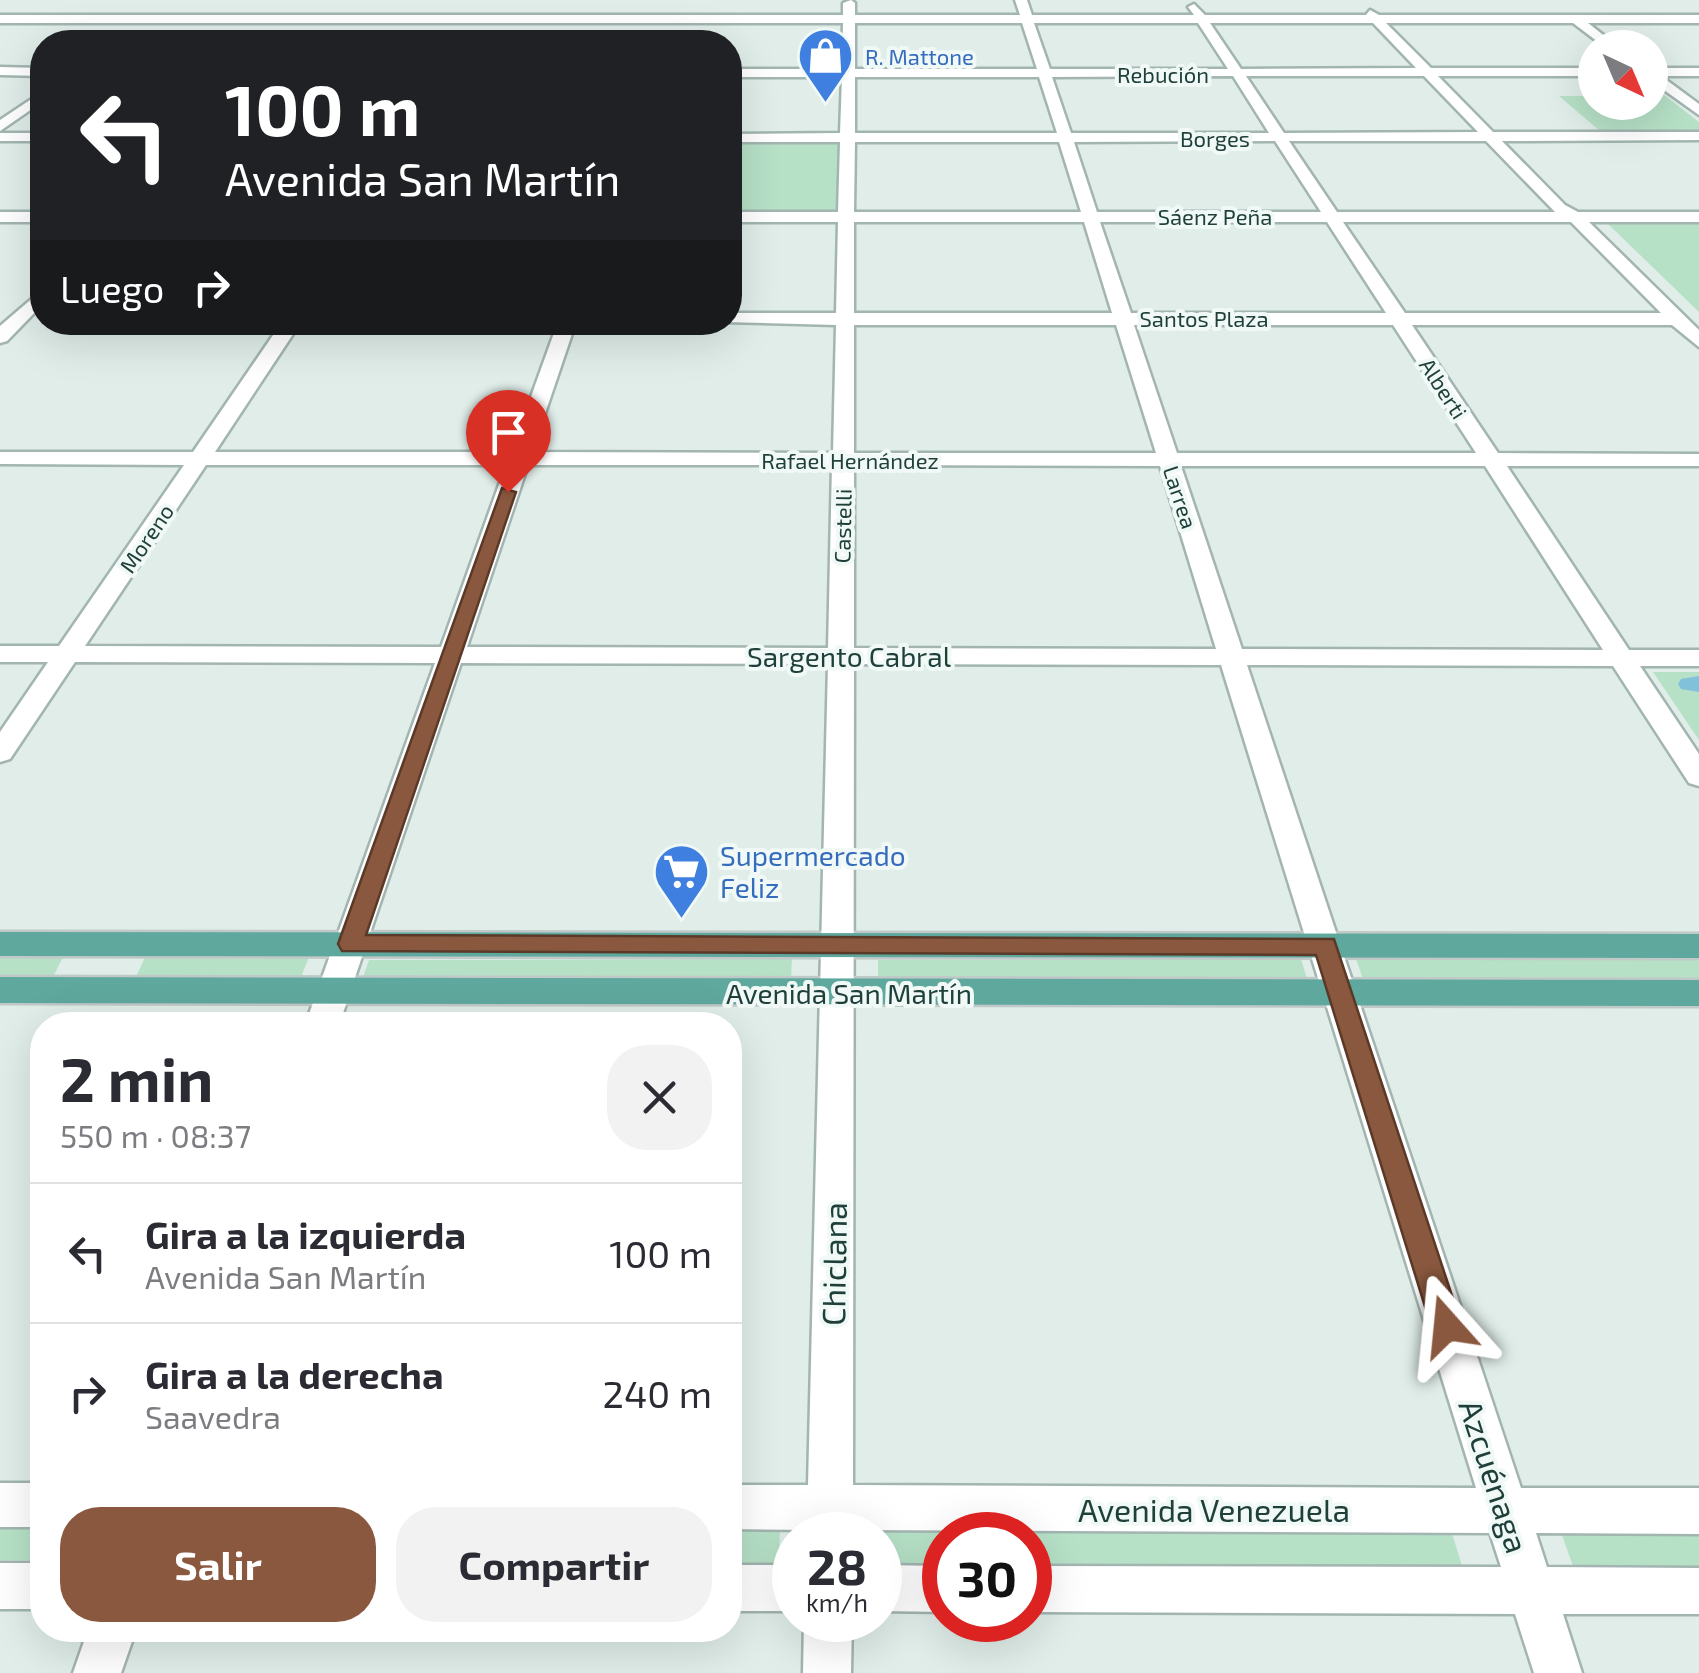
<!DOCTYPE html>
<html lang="es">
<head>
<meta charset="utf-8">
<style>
	:root { --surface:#fff; --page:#f2f2f3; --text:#2b2b33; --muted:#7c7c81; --line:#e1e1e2; --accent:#8a583e }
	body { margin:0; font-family:"Exo 2",sans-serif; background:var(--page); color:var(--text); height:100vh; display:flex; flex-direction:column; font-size:38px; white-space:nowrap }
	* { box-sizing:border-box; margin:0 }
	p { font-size:32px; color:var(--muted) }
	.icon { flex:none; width:55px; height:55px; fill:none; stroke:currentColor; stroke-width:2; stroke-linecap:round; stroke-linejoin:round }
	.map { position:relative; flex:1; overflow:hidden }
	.sheet { position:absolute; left:30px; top:1012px; width:712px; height:630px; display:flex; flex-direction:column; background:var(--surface); border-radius:40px; box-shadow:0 10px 40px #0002 }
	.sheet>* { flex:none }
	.guide { position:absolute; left:30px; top:30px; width:712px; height:305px; border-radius:40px; box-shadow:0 10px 40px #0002; background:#202124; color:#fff; overflow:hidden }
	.needle { width:65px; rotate:136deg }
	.buttons { position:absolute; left:1578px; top:30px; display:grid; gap:20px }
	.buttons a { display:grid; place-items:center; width:90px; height:90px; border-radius:50%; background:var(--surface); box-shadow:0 10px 40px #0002; font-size:50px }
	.speed { position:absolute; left:772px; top:1512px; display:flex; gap:20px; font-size:50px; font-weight:700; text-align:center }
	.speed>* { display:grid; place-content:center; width:130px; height:130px; border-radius:50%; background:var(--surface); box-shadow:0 10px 40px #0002; line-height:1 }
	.speed small { font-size:25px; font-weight:400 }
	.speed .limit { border:15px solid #d22; background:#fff; color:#111 }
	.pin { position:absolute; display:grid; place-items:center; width:85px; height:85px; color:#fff; margin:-102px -42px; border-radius:50% 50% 50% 0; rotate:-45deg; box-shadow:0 0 10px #0007 }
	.pin .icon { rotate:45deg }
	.me { position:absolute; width:110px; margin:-55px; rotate:342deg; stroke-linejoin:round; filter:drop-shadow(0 0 8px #0008) }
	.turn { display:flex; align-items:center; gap:35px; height:210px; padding:0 30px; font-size:45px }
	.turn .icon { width:130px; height:130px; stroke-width:2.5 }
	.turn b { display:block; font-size:70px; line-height:85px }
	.then { display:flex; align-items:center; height:95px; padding:0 30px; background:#0003; gap:20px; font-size:38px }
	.round { display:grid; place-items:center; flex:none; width:105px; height:105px; border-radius:40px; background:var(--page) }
	.summary { display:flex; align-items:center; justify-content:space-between; height:170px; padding:0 30px }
	h1 { font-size:60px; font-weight:700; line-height:75px }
	.primary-button { display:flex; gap:20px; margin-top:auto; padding:20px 30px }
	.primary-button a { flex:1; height:115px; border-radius:40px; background:var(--accent); color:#fff; font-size:40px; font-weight:700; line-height:115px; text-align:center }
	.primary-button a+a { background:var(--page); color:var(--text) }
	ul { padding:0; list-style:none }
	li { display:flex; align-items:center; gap:30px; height:140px; padding:0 30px; border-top:2px solid var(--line) }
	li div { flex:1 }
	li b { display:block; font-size:38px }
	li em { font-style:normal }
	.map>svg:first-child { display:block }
	.green { fill:#b6e1c7 }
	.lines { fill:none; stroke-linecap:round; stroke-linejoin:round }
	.canal { fill:#81c1d9; fill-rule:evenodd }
	.minor-casing { stroke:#a2b5b1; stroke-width:5 }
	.major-casing { stroke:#c0c9c8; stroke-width:5 }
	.minor { fill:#fff; fill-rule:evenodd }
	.major { fill:#5fa89e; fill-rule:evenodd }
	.route { fill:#8a583e; stroke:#5a3928; stroke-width:2.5 }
	.labels { text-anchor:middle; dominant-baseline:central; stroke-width:8; stroke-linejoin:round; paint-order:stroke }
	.far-shop-label { font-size:22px; fill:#366cbe; stroke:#f1f9f6; text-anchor:start }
	.far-street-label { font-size:22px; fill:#1e3f3a; stroke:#f1f9f6 }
	.street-label { font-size:28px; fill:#1e3f3a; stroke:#f1f9f6 }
	.shop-label { font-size:28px; fill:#366cbe; stroke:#f1f9f6; text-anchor:start }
	.near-street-label { font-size:32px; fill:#1e3f3a; stroke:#f1f9f6 }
</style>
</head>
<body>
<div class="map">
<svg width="1699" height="1673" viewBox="0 0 1699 1673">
	<rect width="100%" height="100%" fill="#e0ede9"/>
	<path class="green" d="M 1650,84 L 1699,122 L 1699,132 L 1601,132 L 1559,96 L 1595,96 L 1595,102 L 1650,102 Z
		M 840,141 L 836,214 L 730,214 L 730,142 Z
		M 1607,223 L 1699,223 L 1699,312 Z
		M 1653,672 L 1699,672 L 1699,740 Z
		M 0,957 L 63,957 L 53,977 L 0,977 Z
		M 145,957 L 309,957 L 301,977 L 136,977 Z
		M 792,959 L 791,979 L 362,980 L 369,960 Z
		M 1301,959 L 1307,979 L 878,980 L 878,960 Z
		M 1356,959 L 1699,959 L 1699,979 L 1363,979 Z
		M 0,1520 L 42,1521 L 42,1560 L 0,1560 Z
		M 730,1525 L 780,1525 L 779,1565 L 730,1565 Z
		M 1451,1530 L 1463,1569 L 1030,1571 L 1030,1535 L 945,1535 L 945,1571 L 880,1571 L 880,1535 L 865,1535 L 865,1531 Z
		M 1561,1532 L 1699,1532 L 1699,1572 L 1575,1572 Z"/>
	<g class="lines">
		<path class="canal" d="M 1699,676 L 1699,692 L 1681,689 L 1678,684 L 1681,679 Z"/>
		<defs>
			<path id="minor" d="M 851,0 L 855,3 L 855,15 L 1020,15 L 1015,0 L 1027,0 L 1032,15 L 1194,15 L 1188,7 L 1194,4 L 1205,15 L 1366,15 L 1370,10 L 1379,15 L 1699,15 L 1699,23 L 1588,23 L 1620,48 L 1606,48 L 1573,23 L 1386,23 L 1431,68 L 1595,68 L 1595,76 L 1438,76 L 1493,132 L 1699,132 L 1699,140 L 1502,141 L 1565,205 L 1578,212 L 1699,212 L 1699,222 L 1589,222 L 1699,330 L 1699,347 L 1672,325 L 1412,325 L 1498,453 L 1699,454 L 1699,466 L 1507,466 L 1629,650 L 1699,650 L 1699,666 L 1640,666 L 1699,754 L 1699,786 L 1689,783 L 1613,666 L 1247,665 L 1521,1488 L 1699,1488 L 1699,1534 L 1536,1533 L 1547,1567 L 1699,1568 L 1699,1614 L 1563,1614 L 1582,1673 L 1534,1673 L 1515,1614 L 1030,1612 L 1030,1566 L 1501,1567 L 1490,1533 L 853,1530 L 853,1535 L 807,1535 L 807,1530 L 730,1529 L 730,1485 L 808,1485 L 828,664 L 461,663 L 339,1025 L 305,1025 L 435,663 L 75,662 L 10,759 L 0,762 L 0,732 L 48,662 L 0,662 L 0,646 L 59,646 L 184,465 L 0,464 L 0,452 L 193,452 L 282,322 L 301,322 L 215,452 L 511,452 L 558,322 L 576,322 L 532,452 L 833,453 L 836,325 L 723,322 L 730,322 L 730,313 L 836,313 L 838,222 L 730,222 L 730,212 L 838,212 L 840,142 L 730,142 L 730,134 L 840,133 L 842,77 L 730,77 L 730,69 L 842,69 L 843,23 L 0,23 L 0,15 L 843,15 L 843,3 ZM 855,23 L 1022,23 L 1037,69 L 855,69 ZM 1034,23 L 1198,23 L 1228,69 L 1050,69 ZM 1210,23 L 1373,23 L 1416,68 L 1241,69 ZM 1233,76 L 1269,133 L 1071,133 L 1052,77 ZM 1246,76 L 1424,76 L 1478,132 L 1284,133 ZM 855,77 L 1039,77 L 1057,133 L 855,133 ZM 1275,141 L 1321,212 L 1097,212 L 1074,142 ZM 1289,141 L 1486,141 L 1555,212 L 1337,212 ZM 855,142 L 1059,142 L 1081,212 L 854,212 ZM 854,222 L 1084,222 L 1112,313 L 854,313 ZM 1100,222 L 1327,222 L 1386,313 L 1131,313 ZM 1343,222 L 1571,222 L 1661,313 L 1405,313 ZM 854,325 L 1116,325 L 1156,453 L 854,453 ZM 1134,325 L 1393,325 L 1476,453 L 1177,453 ZM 206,465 L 506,465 L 441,647 L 85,646 ZM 528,465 L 832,465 L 828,648 L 467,647 ZM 854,465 L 1160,466 L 1216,649 L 854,648 ZM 1181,466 L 1485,466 L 1603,650 L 1242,649 ZM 854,664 L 1221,665 L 1476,1488 L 853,1485 Z
				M 0,67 L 42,68 L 42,76 L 0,75 Z
				M 1650,68 L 1699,68 L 1699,76 L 1661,76 L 1699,104 L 1699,115 L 1650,80 Z
				M 42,92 L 42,102 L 0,131 L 0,120 Z
				M 0,133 L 42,133 L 42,141 L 0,141 Z
				M 0,212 L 42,212 L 42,222 L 0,222 Z
				M 42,290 L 42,305 L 7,341 L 0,343 L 0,326 Z
				M 0,1483 L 42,1483 L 42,1527 L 0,1527 Z
				M 0,1563 L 42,1563 L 42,1609 L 0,1609 Z
				M 730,1565 L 795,1565 L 795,1611 L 730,1611 Z
				M 880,1565 L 945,1566 L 945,1612 L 880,1611 Z
				M 804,1620 L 852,1620 L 851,1673 L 803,1673 Z
				M 88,1630 L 136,1630 L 121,1673 L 73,1673 Z"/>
			<path id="major" d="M 0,932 L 1699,934 L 1699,958 L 0,956 Z
				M 0,977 L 1699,980 L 1699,1006 L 0,1003 Z"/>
		</defs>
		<use href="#minor" class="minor-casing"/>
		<use href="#major" class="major-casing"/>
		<use href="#minor" class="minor"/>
		<use href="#major" class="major"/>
	</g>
	<path class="route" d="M 502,488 L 516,492 L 366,935 L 1334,939 L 1462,1326 L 1458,1336 L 1447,1340 L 1436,1336 L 1431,1326 L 1316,955 L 342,951 L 338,944 Z"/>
	<defs>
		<symbol id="shop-pin" viewBox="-11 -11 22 30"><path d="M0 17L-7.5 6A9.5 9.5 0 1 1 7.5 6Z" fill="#3f7fe0" stroke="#f1f9f6"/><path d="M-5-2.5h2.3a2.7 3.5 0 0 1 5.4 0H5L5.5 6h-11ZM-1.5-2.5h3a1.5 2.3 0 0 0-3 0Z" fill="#fff"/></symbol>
		<symbol id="supermarket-pin" viewBox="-11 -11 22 30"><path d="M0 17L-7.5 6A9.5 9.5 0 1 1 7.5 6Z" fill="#3f7fe0" stroke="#f1f9f6"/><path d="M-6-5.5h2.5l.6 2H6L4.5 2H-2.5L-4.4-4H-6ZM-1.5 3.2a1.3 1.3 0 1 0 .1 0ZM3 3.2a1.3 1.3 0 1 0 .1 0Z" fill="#fff"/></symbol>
	</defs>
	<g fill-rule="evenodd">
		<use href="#shop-pin" x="794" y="24" width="63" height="86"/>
		<use href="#supermarket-pin" x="650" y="840" width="63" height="86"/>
	</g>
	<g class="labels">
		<g class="far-shop-label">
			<text x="865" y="56">R. Mattone</text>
		</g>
		<g class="far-street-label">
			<text x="1163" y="74">Rebución</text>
			<text x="1215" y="138">Borges</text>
			<text x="1215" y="216">Sáenz Peña</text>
			<text x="1204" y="318">Santos Plaza</text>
			<text transform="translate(1444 388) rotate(57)">Alberti</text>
			<text x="850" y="460">Rafael Hernández</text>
			<text transform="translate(1181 497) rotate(72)">Larrea</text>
			<text transform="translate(842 526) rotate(-89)">Castelli</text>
			<text transform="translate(146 538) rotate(-56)">Moreno</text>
		</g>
		<g class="street-label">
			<text x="849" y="656">Sargento Cabral</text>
			<text x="849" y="993">Avenida San Martín</text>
		</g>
		<g class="shop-label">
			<text x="720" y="855">Supermercado<tspan x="720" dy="32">Feliz</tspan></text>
		</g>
		<g class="near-street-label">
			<text transform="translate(833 1264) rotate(-89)">Chiclana</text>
			<text transform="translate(1495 1476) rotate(72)">Azcuénaga</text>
			<text x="1214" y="1509">Avenida Venezuela</text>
		</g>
	</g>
</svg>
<div class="buttons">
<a><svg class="needle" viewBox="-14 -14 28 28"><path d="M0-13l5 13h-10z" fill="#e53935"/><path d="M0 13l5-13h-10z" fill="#7c7c81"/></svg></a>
</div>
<div class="speed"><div>28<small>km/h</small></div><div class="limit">30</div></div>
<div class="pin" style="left:508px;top:492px;background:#d93025"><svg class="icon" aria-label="arrive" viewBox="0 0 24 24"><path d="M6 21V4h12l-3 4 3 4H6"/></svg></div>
<svg class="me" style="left:1447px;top:1326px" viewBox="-20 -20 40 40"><path d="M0-17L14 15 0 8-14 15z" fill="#8a583e" stroke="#fff" stroke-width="4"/></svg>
<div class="guide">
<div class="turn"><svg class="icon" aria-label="left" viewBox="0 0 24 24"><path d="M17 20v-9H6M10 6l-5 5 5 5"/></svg><div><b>100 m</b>Avenida San Martín</div></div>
<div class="then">Luego<svg class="icon" aria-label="right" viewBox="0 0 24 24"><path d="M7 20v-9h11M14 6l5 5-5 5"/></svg></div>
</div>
<section class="sheet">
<div class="summary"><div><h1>2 min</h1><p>550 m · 08:37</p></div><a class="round"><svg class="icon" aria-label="close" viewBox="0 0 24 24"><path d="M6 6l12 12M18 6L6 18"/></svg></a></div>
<ul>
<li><svg class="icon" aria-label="left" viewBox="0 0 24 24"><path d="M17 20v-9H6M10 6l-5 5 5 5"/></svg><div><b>Gira a la izquierda</b><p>Avenida San Martín</p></div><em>100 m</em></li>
<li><svg class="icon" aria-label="right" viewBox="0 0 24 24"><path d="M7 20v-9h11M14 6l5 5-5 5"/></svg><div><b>Gira a la derecha</b><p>Saavedra</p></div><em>240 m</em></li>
</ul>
<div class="primary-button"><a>Salir</a><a>Compartir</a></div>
</section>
</div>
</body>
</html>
